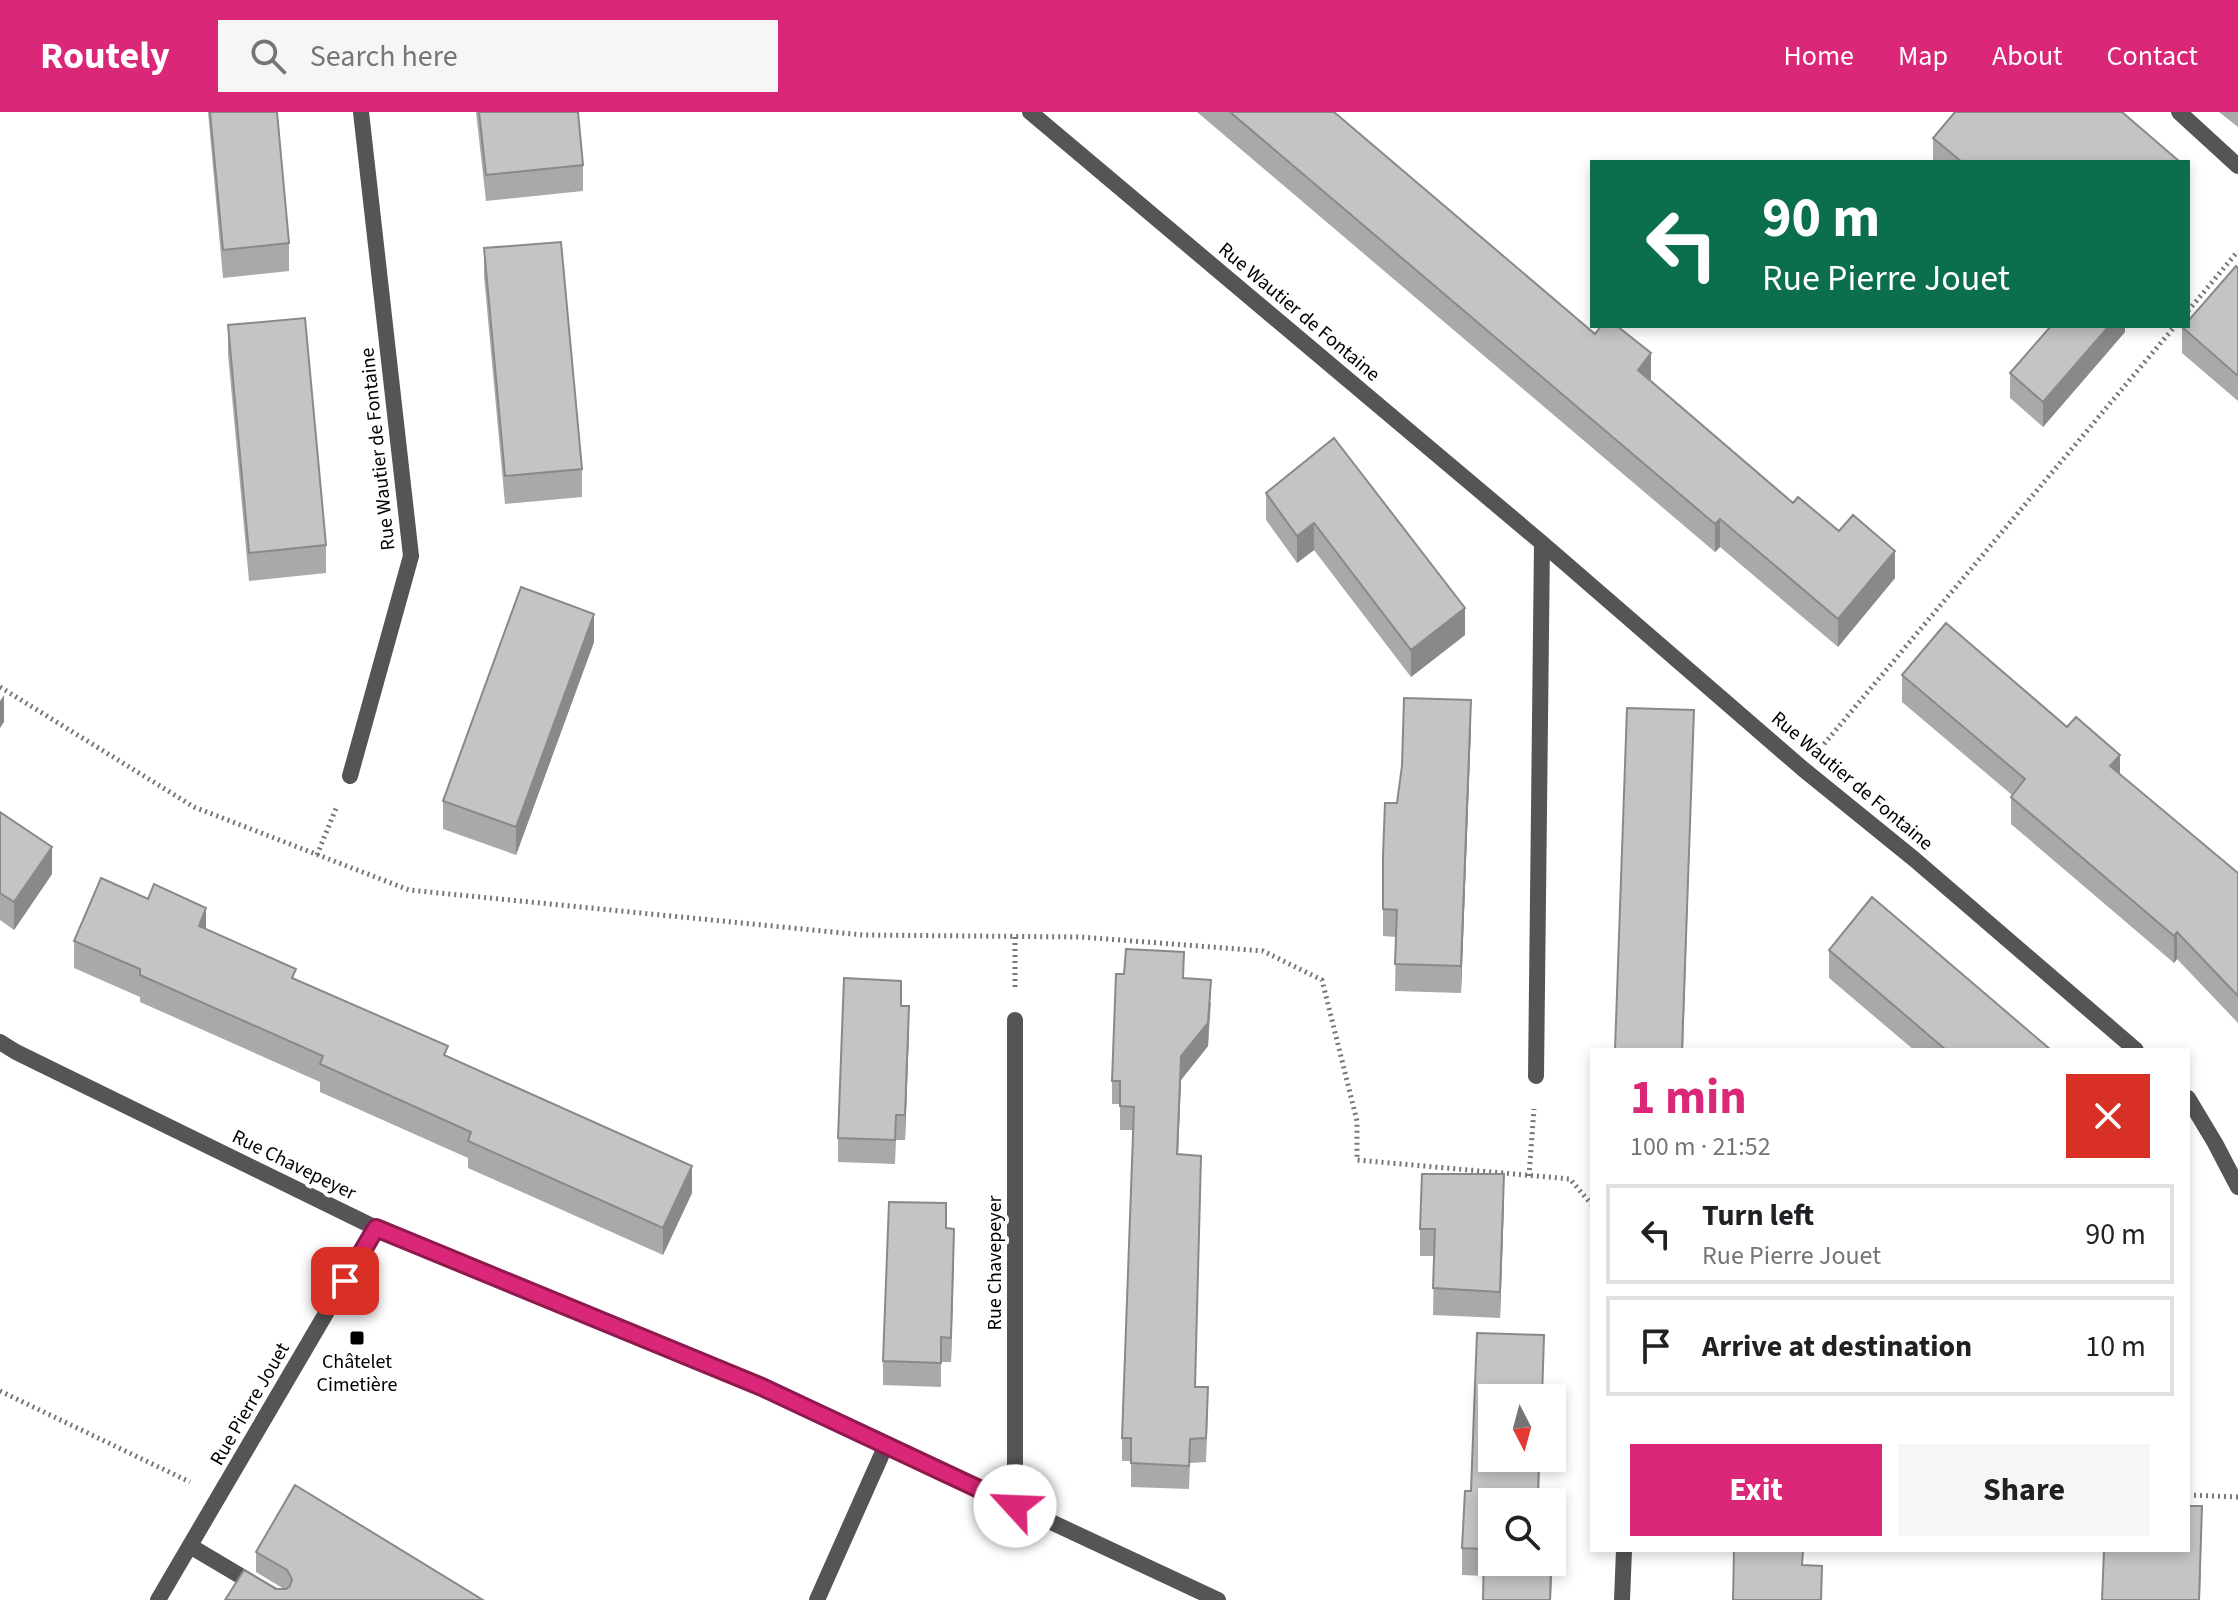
<!DOCTYPE html>
<html lang="en">
<head>
<meta charset="utf-8">
<style>
	:root { --surface:#fff; --page:#f6f6f6; --text:#202124; --muted:#757577; --line:#e0e0e0; --accent:#db2777 }
	body { margin:0; font-family:"Source Sans 3",sans-serif; background:var(--page); color:var(--text); height:100vh; display:flex; flex-direction:column; font-size:30px; white-space:nowrap }
	* { box-sizing:border-box; margin:0 }
	p { font-size:26px; color:var(--muted) }
	.icon { flex:none; width:44px; height:44px; fill:none; stroke:currentColor; stroke-width:2; stroke-linecap:round; stroke-linejoin:round }
	.map { position:relative; flex:1; overflow:hidden }
	.details { position:absolute; left:1590px; top:936px; width:600px; height:504px; display:flex; flex-direction:column; background:var(--surface); border-radius:0px; box-shadow:0 4px 12px #0003 }
	.details>* { flex:none }
	.guide { position:absolute; left:1590px; top:48px; width:600px; height:168px; border-radius:0px; box-shadow:0 4px 12px #0003; background:#0b6e4f; color:#fff; overflow:hidden }
	.needle { width:52px; rotate:174deg }
	.fabs { position:absolute; left:1478px; top:1272px; display:grid; gap:16px }
	.fabs a { display:grid; place-items:center; width:88px; height:88px; border-radius:0px; background:var(--surface); box-shadow:0 4px 12px #0003; font-size:40px }
	.pin { position:absolute; display:grid; place-items:center; width:68px; height:68px; color:#fff; margin:-34px; border-radius:16px; box-shadow:0 4px 12px #0006 }
	.me { position:absolute; width:88px; margin:-44px; rotate:295deg; stroke-linejoin:round; filter:drop-shadow(0 0 6px #0008) }
	.turn { display:flex; align-items:center; gap:28px; height:168px; padding:0 40px; font-size:36px }
	.turn .icon { width:104px; height:104px; stroke-width:2.5 }
	.turn b { display:block; font-size:56px; line-height:68px }
	.round { display:grid; place-items:center; flex:none; width:84px; height:84px; border-radius:0px; background:var(--page) }
	.head { display:flex; align-items:center; justify-content:space-between; height:136px; padding:0 40px }
	h1 { font-size:48px; font-weight:700; line-height:60px; color:var(--accent) }
	.cta { display:flex; gap:16px; margin-top:auto; padding:16px 40px }
	.cta a { flex:1; height:92px; border-radius:0px; background:var(--accent); color:#fff; font-size:32px; font-weight:700; line-height:92px; text-align:center }
	.cta a+a { background:var(--page); color:var(--text) }
	ul { padding:0; list-style:none }
	li { display:flex; align-items:center; gap:24px; height:100px; margin:0 16px 12px; padding:0 24px; border:4px solid var(--line); border-radius:0px }
	li div { flex:1 }
	li b { display:block; font-size:30px }
	li em { font-style:normal }
	header { display:flex; align-items:center; gap:48px; box-sizing:border-box; height:112px; padding:0 40px; background:var(--accent); color:#fff }
	header strong { font-size:38px }
	nav { display:flex; gap:44px; margin-inline-start:auto; font-size:28px }
	.search { width:560px; height:72px; background:var(--page); display:flex; align-items:center; gap:20px; box-sizing:border-box; padding:0 28px; border-radius:0px; color:var(--muted); font-size:30px }
	.map>svg:first-child { display:block }
	.lines { fill:none; stroke-linecap:round; stroke-linejoin:round }
	.path { stroke:#777; stroke-width:5; stroke-dasharray:2 4; stroke-linecap:butt }
	.lane { stroke:#555; stroke-width:16 }
	.street { stroke:#555; stroke-width:16 }
	.wall { fill:#a9a9a9 }
	.shaded-wall { fill:#898989 }
	.building { fill:#c4c4c4; stroke:#898989; stroke-width:2 }
	.route-casing { stroke:#8e194d; stroke-width:20 }
	.route { stroke:#db2777; stroke-width:14 }
	.poi-dot { fill:#000; stroke:#fff; stroke-width:3 }
	.labels { text-anchor:middle; dominant-baseline:central; stroke-width:8; stroke-linejoin:round; paint-order:stroke }
	.street-label { font-size:20px; fill:#000; stroke:#fff }
	.poi-label { font-size:20px; fill:#000; stroke:#fff }
</style>
</head>
<body>
<header>
<strong>Routely</strong>
<div class="search"><svg class="icon" aria-label="search" viewBox="0 0 24 24"><circle cx="10" cy="10" r="6"/><path d="M15 15l6 6"/></svg>Search here</div>
<nav><a>Home</a><a>Map</a><a>About</a><a>Contact</a></nav>
</header>
<div class="map">
<svg width="2238" height="1488" viewBox="0 0 2238 1488">
	<rect width="100%" height="100%" fill="#fff"/>
	<g class="lines">
		<path class="path" d="M 2188,199 L 2238,139
			M 0,575 L 194,695 L 409,778 L 863,823 L 1081,825 L 1263,839 L 1322,868 L 1357,1009 L 1357,1048 L 1570,1067 L 1592,1093
			M 1824,632 L 2175,214
			M 317,743 L 337,694
			M 1015,875 L 1015,824
			M 1529,1064 L 1534,997
			M 0,1279 L 190,1370
			M 2188,1383 L 2238,1385"/>
		<path class="lane" d="M 190,1434 L 281,1488
			M 817,1488 L 886,1333"/>
		<path class="street" d="M 1030,0 L 1542,431 L 1803,657 L 1914,747 L 2136,938
			M 2179,0 L 2238,54
			M 350,664 L 411,444 L 361,0
			M 1015,908 L 1015,1394
			M 0,930 L 16,940 L 376,1116 L 762,1275 L 1218,1488
			M 1536,964 L 1542,431
			M 2188,986 L 2215,1031 L 2238,1075
			M 158,1488 L 376,1116
			M 1622,1488 L 1624,1438"/>
	</g>
	<path class="wall" d="M 208,0 L 277,0 L 289,131 L 289,159 L 223,166 Z
		M 476,0 L 578,0 L 583,53 L 583,79 L 486,89 Z
		M 1197,0 L 1334,0 L 1793,391 L 1895,466 L 1838,535 L 1720,435 L 1715,440 Z
		M 2219,0 L 2238,0 L 2238,15 Z
		M 1933,26 L 2180,50 L 1933,50 Z
		M 484,136 L 582,357 L 582,385 L 505,392 L 484,164 Z
		M 2238,156 L 2238,289 L 2182,241 L 2182,215 Z
		M 228,213 L 326,433 L 326,461 L 249,469 L 228,242 Z
		M 2125,214 L 2125,220 L 2043,315 L 2010,286 L 2010,261 Z
		M 1334,326 L 1465,523 L 1411,565 L 1314,438 L 1297,451 L 1266,408 L 1266,381 Z
		M 594,530 L 516,743 L 443,717 L 443,689 Z
		M 1902,563 L 2120,663 L 2238,761 L 2238,911 L 2177,847 L 2174,851 L 2011,712 L 2011,685 L 2012,683 L 1902,590 Z
		M 1471,615 L 1461,881 L 1395,879 L 1396,825 L 1383,824 L 1383,744 L 1397,691 Z
		M 0,700 L 52,762 L 14,818 L 0,808 Z
		M 206,817 L 296,867 L 448,945 L 692,1081 L 663,1143 L 468,1056 L 468,1046 L 320,980 L 320,970 L 140,890 L 140,885 L 74,856 L 74,829 Z
		M 1829,838 L 2051,938 L 1914,938 L 1829,866 Z
		M 1184,866 L 1211,891 L 1208,934 L 1181,968 L 1178,1043 L 1201,1067 L 1195,1275 L 1208,1299 L 1206,1350 L 1190,1351 L 1189,1377 L 1131,1375 L 1131,1349 L 1122,1349 L 1122,1326 L 1134,1018 L 1120,1018 L 1120,992 L 1112,992 L 1112,969 Z
		M 901,894 L 909,918 L 905,1028 L 896,1028 L 895,1052 L 838,1050 L 838,1026 Z
		M 1504,1089 L 1500,1206 L 1433,1203 L 1434,1144 L 1420,1144 L 1420,1117 Z
		M 946,1116 L 954,1141 L 951,1250 L 941,1250 L 941,1275 L 883,1273 L 883,1249 Z
		M 1544,1250 L 1492,1346 L 1540,1346 L 1539,1383 L 1554,1411 L 1484,1464 L 1462,1463 L 1462,1436 L 1471,1379 Z
		M 256,1440 L 483,1488 L 276,1477 L 284,1477 L 256,1460 Z"/>
	<path class="shaded-wall" d="M 2109,214 L 2125,214 L 2125,220 L 2043,315 L 2043,290 Z
		M 1651,241 L 1651,268 L 1638,258 Z
		M 1720,407 L 1720,435 L 1715,440 L 1715,412 Z
		M 1314,411 L 1314,438 L 1297,451 L 1297,424 Z
		M 1895,439 L 1895,466 L 1838,535 L 1838,507 Z
		M 1465,496 L 1465,523 L 1411,565 L 1411,538 Z
		M 594,502 L 594,530 L 516,743 L 516,715 Z
		M 4,583 L 4,610 L 0,616 L 0,589 Z
		M 1471,588 L 1471,615 L 1461,881 L 1461,854 Z
		M 1694,598 L 1683,938 L 1682,938 Z
		M 2120,643 L 2120,670 L 2110,654 Z
		M 52,735 L 52,762 L 14,818 L 14,790 Z
		M 206,796 L 206,824 L 199,814 Z
		M 2177,820 L 2177,847 L 2174,851 L 2174,824 Z
		M 1211,868 L 1208,934 L 1181,968 L 1177,1066 L 1181,944 Z
		M 909,894 L 909,918 L 905,1028 L 905,1003 Z
		M 692,1054 L 692,1081 L 663,1143 L 663,1116 Z
		M 1504,1062 L 1504,1089 L 1500,1206 L 1500,1180 Z
		M 954,1117 L 954,1141 L 951,1250 L 951,1226 Z
		M 1554,1383 L 1554,1411 L 1551,1488 L 1550,1488 Z
		M 2202,1394 L 2200,1488 L 2199,1488 Z"/>
	<path class="building" d="M 210,0 L 277,0 L 289,131 L 223,138 Z
		M 479,0 L 578,0 L 583,53 L 486,63 Z
		M 1230,0 L 1334,0 L 1595,222 L 1601,214 L 1617,214 L 1651,241 L 1638,258 L 1793,391 L 1798,385 L 1839,419 L 1853,403 L 1895,439 L 1838,507 L 1720,407 L 1715,412 Z
		M 1955,0 L 2122,0 L 2180,50 L 1962,50 L 1933,26 Z
		M 561,130 L 582,357 L 505,364 L 484,136 Z
		M 2236,154 L 2238,156 L 2238,264 L 2182,215 L 2184,214 L 2188,214 L 2188,209 Z
		M 305,206 L 326,433 L 249,441 L 228,213 Z
		M 2051,214 L 2109,214 L 2043,290 L 2010,261 Z
		M 1334,326 L 1465,496 L 1411,538 L 1314,411 L 1297,424 L 1266,381 Z
		M 521,475 L 594,502 L 516,715 L 443,689 Z
		M 1946,511 L 2067,615 L 2076,605 L 2120,643 L 2110,654 L 2238,761 L 2238,884 L 2177,820 L 2174,824 L 2011,685 L 2025,667 L 1902,563 Z
		M 1404,586 L 1471,588 L 1461,854 L 1395,852 L 1397,798 L 1383,797 L 1383,744 L 1385,691 L 1397,691 L 1402,654 Z
		M 1627,596 L 1694,598 L 1682,938 L 1615,938 Z
		M 0,700 L 52,735 L 14,790 L 0,781 Z
		M 101,766 L 148,787 L 154,772 L 206,796 L 199,814 L 296,857 L 292,866 L 448,934 L 444,943 L 692,1054 L 663,1116 L 468,1029 L 471,1020 L 320,952 L 323,944 L 140,863 L 140,857 L 74,829 Z
		M 1872,785 L 2051,938 L 1946,938 L 1829,838 Z
		M 1126,837 L 1184,840 L 1183,866 L 1211,868 L 1208,911 L 1181,944 L 1177,1042 L 1201,1044 L 1195,1275 L 1208,1275 L 1206,1326 L 1190,1327 L 1189,1354 L 1131,1351 L 1131,1326 L 1122,1326 L 1134,995 L 1120,994 L 1120,969 L 1112,969 L 1116,862 L 1124,862 Z
		M 844,866 L 901,869 L 901,894 L 909,894 L 905,1003 L 896,1003 L 895,1028 L 838,1026 Z
		M 1422,1062 L 1504,1062 L 1500,1180 L 1433,1176 L 1435,1117 L 1420,1117 Z
		M 889,1090 L 946,1091 L 946,1116 L 954,1117 L 951,1226 L 941,1225 L 941,1251 L 883,1249 Z
		M 1477,1221 L 1544,1223 L 1542,1286 L 1492,1286 L 1492,1346 L 1539,1346 L 1538,1383 L 1554,1383 L 1552,1436 L 1552,1390 L 1492,1390 L 1492,1450 L 1551,1450 L 1550,1488 L 1483,1488 L 1484,1437 L 1462,1436 L 1465,1379 L 1471,1379 Z
		M 295,1373 L 483,1488 L 225,1488 L 244,1458 L 276,1477 L 286,1477 L 290,1474 L 292,1467 L 287,1458 L 256,1440 Z
		M 2188,1394 L 2202,1394 L 2199,1488 L 2102,1488 L 2104,1438 L 2188,1438 Z
		M 1734,1438 L 1803,1438 L 1802,1453 L 1822,1454 L 1821,1488 L 1733,1488 Z"/>
	<g class="lines">
		<defs>
			<path id="route" d="M 345,1169 L 376,1116 L 762,1275 L 1015,1394"/>
		</defs>
		<use href="#route" class="route-casing"/>
		<use href="#route" class="route"/>
	</g>
	<rect class="poi-dot" x="349" y="1218" width="16" height="16" rx="4"/>
	<g class="labels">
		<g class="street-label">
			<text transform="translate(1299 200) rotate(40)">Rue Wautier de Fontaine</text>
			<text transform="translate(378 337) rotate(-96)">Rue Wautier de Fontaine</text>
			<text transform="translate(1852 669) rotate(40)">Rue Wautier de Fontaine</text>
			<text transform="translate(294 1053) rotate(26)">Rue Chavepeyer</text>
			<text transform="translate(995 1151) rotate(-90)">Rue Chavepeyer</text>
			<text transform="translate(250 1292) rotate(-60)">Rue Pierre Jouet</text>
		</g>
		<g class="poi-label">
			<text x="357" y="1250">Châtelet<tspan x="357" dy="23">Cimetière</tspan></text>
		</g>
	</g>
</svg>
<div class="fabs">
<a><svg class="needle" viewBox="-14 -14 28 28"><path d="M0-13l5 13h-10z" fill="#e53935"/><path d="M0 13l5-13h-10z" fill="#757577"/></svg></a>
<a><svg class="icon" aria-label="search" viewBox="0 0 24 24"><circle cx="10" cy="10" r="6"/><path d="M15 15l6 6"/></svg></a>
</div>
<div class="pin" style="left:345px;top:1169px;background:#d93025"><svg class="icon" aria-label="arrive" viewBox="0 0 24 24"><path d="M6 21V4h12l-3 4 3 4H6"/></svg></div>
<svg class="me" style="left:1015px;top:1394px" viewBox="-20 -20 40 40"><circle r="19" fill="#fff"/><path d="M0-13L10 11 0 6-10 11z" fill="#db2777"/></svg>
<div class="guide">
<div class="turn"><svg class="icon" aria-label="left" viewBox="0 0 24 24"><path d="M17 20v-9H6M10 6l-5 5 5 5"/></svg><div><b>90 m</b>Rue Pierre Jouet</div></div>
</div>
<section class="details">
<div class="head"><div><h1>1 min</h1><p>100 m · 21:52</p></div><a class="round" style="background:#d93025;color:#fff"><svg class="icon" aria-label="close" viewBox="0 0 24 24"><path d="M6 6l12 12M18 6L6 18"/></svg></a></div>
<ul>
<li><svg class="icon" aria-label="left" viewBox="0 0 24 24"><path d="M17 20v-9H6M10 6l-5 5 5 5"/></svg><div><b>Turn left</b><p>Rue Pierre Jouet</p></div><em>90 m</em></li>
<li><svg class="icon" aria-label="arrive" viewBox="0 0 24 24"><path d="M6 21V4h12l-3 4 3 4H6"/></svg><div><b>Arrive at destination</b></div><em>10 m</em></li>
</ul>
<div class="cta"><a>Exit</a><a>Share</a></div>
</section>
</div>
</body>
</html>
